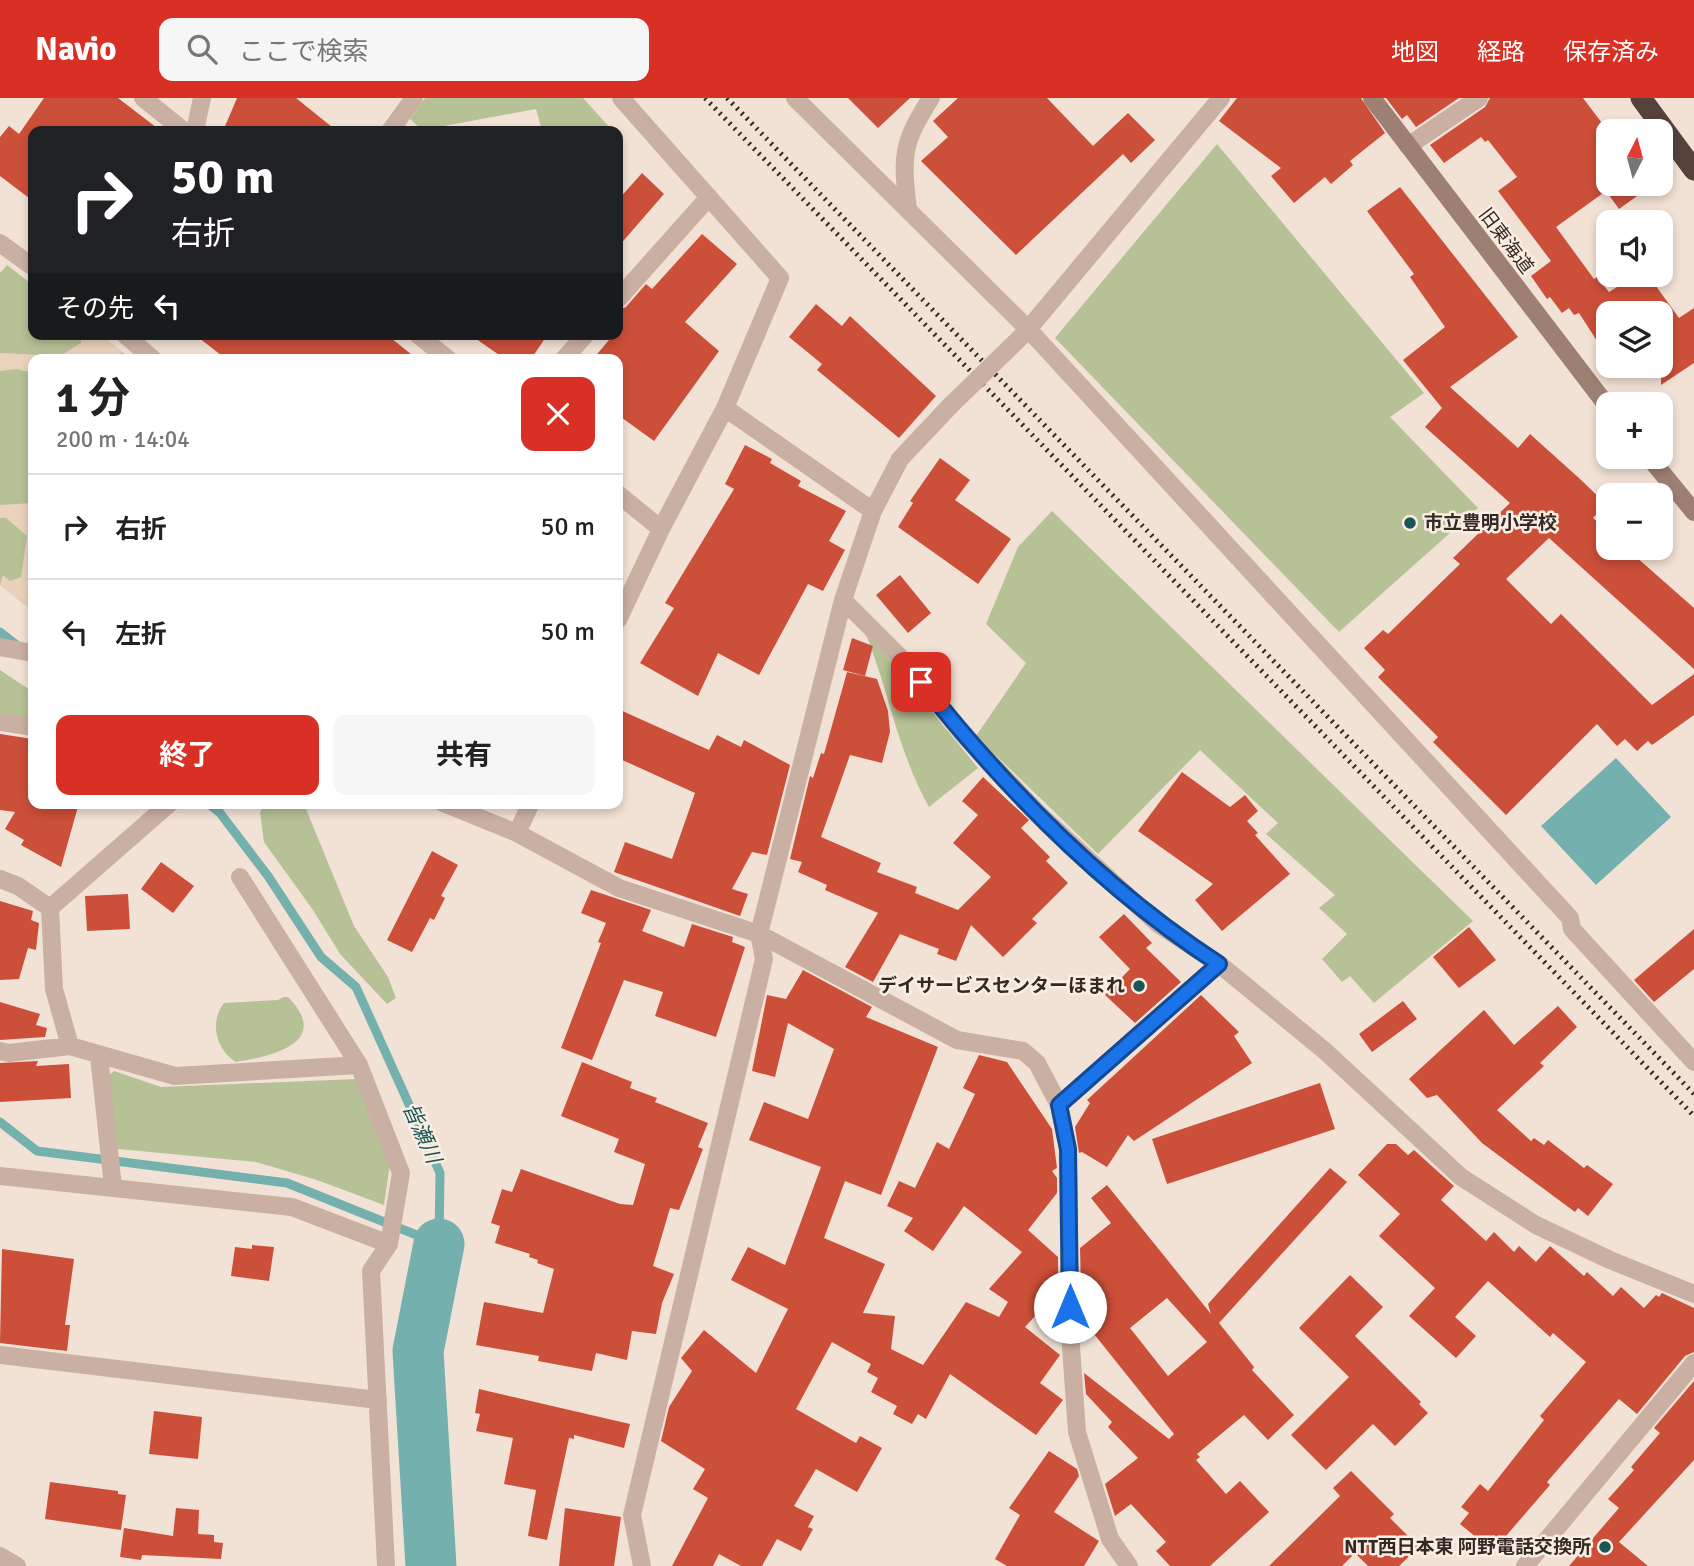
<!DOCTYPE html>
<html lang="ja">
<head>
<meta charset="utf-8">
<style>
	:root { --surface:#fff; --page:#f6f6f6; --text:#222; --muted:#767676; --line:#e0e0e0; --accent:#d93025 }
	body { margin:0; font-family:Signika,"Noto Sans JP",sans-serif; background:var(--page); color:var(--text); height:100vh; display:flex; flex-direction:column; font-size:26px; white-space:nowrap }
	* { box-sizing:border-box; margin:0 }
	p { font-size:23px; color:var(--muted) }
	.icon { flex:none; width:38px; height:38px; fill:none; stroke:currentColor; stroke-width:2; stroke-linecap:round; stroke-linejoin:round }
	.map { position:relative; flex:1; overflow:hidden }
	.details { position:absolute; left:28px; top:256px; width:595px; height:455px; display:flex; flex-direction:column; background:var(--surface); border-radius:14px; box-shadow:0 4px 10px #0003 }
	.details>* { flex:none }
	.hud { position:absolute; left:28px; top:28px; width:595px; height:214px; border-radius:14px; box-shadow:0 4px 10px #0003; background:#202124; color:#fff; overflow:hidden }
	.needle { width:46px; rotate:6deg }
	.fabs { position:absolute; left:1596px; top:21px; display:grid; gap:14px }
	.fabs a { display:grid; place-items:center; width:77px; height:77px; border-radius:14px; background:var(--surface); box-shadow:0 4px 10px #0003; font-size:35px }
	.pin { position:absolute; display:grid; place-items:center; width:60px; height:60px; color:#fff; margin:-30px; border-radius:14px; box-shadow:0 4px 10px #0006 }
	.me { position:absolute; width:77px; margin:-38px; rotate:0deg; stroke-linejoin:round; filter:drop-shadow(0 0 5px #0008) }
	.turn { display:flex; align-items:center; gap:24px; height:147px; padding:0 28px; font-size:32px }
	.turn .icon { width:91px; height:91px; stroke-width:2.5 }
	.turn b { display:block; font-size:49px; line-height:60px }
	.then { display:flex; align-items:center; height:66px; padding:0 28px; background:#0003; gap:14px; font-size:26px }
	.round { display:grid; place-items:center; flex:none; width:74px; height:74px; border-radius:14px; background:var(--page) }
	.head { display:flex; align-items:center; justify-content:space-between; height:119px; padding:0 28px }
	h1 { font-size:42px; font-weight:700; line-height:52px }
	.button { display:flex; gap:14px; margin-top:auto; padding:14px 28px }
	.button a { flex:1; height:80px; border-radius:14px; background:var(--accent); color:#fff; font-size:28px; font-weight:700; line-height:80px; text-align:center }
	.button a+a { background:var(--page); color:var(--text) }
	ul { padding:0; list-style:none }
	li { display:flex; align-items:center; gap:21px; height:105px; padding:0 28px; border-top:2px solid var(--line) }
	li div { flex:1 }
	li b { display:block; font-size:26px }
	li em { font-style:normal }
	header { display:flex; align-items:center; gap:42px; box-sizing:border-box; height:98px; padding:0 35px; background:var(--accent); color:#fff }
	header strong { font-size:33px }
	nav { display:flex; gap:38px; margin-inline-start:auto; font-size:24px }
	.search { width:490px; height:63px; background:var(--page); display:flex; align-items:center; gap:18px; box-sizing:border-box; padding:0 24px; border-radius:14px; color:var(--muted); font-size:26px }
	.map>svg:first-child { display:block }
	.green { fill:#b7c196 }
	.plaza { fill:#ebd2bc }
	.water { fill:#74b0ad }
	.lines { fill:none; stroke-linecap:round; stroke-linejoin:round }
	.stream { stroke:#74b0ad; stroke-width:9 }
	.river { stroke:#74b0ad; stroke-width:51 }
	.building { fill:#cc4f39; fill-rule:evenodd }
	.street { stroke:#cab0a2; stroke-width:18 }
	.secondary { stroke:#9e7f73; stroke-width:18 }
	.highway { stroke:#56413b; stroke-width:21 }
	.rail { stroke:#342825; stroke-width:5; stroke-dasharray:2 5; stroke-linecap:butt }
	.street-bridge { stroke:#cab0a2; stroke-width:18 }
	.route-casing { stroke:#114b97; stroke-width:18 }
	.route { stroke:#1a73e8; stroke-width:12 }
	.poi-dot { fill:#185755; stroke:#faede2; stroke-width:2.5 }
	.labels { text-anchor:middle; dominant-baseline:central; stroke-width:5; stroke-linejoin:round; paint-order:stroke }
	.street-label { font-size:19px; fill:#342825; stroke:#faede2 }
	.poi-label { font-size:19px; font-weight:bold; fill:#342825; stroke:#faede2; text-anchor:end }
	.water-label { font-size:21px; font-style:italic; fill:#185755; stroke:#faede2 }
</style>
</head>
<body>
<header>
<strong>Navio</strong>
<div class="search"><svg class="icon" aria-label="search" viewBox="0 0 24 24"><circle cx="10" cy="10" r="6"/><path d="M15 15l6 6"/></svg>ここで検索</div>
<nav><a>地図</a><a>経路</a><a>保存済み</a></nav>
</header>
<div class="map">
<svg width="1694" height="1468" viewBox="0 0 1694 1468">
	<rect width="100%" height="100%" fill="#f2e2d6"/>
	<path class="green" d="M 425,0 L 583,0 L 611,31 L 551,33 L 541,29 L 536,11 L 422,32 L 410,21 Z
		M 1217,46 L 1424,295 L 1390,319 L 1478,410 L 1339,534 L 1055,240 Z
		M 7,167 L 33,187 L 33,236 L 99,236 L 131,261 L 33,261 L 33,513 L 0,487 L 0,175 Z
		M 1052,413 L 1473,823 L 1374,905 L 1350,878 L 1342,884 L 1322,861 L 1347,836 L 1319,810 L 1335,797 L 1266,736 L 1278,725 L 1200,652 L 1098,756 L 976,638 L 1026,565 L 986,526 L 1018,449 Z
		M 863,529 L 978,670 L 929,709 C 897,653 888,588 863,529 Z
		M 0,572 L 33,594 L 33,620 L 0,616 Z
		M 266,705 L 300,705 L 306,711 L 354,828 L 388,879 L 396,900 L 387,906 L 340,856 L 313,812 L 264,744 L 260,714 Z
		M 283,899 L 288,899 C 333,945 271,958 236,964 C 216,952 209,924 224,905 L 278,902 Z
		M 114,973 L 161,989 L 356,981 L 390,1066 L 384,1107 L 317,1082 L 256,1064 L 118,1051 L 108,978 Z"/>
	<path class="plaza" d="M 81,236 L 99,236 L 122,254 L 117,261 L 33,261 L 33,275 L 17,271 L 0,273 L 0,255 L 60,258 L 81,245 Z
		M 33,405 L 33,510 L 32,512 L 0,487 L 3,477 L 10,483 L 21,479 L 27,438 L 6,420 L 0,420 L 0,407 Z"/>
	<path class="water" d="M 1616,660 L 1671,719 L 1596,787 L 1541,728 Z"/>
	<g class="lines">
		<path class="stream" d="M 0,534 L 18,548
			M 0,1024 L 37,1053 L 287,1085 L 439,1146 L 440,1075 L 356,889 L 321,859 L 268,778 L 220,715 L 208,705"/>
		<path class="river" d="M 431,1468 L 418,1253 L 439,1146"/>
	</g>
	<path class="building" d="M 44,0 L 118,0 L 161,33 L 33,33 L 33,103 L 0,78 L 0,39 L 9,28 L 19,36 Z
		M 237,0 L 296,0 L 337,33 L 223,33 Z
		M 848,0 L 910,0 L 878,30 Z
		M 958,0 L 1047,0 L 1093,48 L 1128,15 L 1155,42 L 1131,65 L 1123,56 L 1016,157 L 921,63 L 948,39 L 933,23 Z
		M 1237,0 L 1361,0 L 1385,35 L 1350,63 L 1353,67 L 1331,86 L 1325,79 L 1294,105 L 1271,78 L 1281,70 L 1219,23 Z
		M 1386,0 L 1459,0 L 1416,29 L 1407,17 L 1402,21 Z
		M 1490,0 L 1583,0 L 1608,33 L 1608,86 L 1654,86 L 1619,111 L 1606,93 L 1556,129 L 1594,181 L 1597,179 L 1609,194 L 1636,177 L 1648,177 L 1679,220 L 1694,210 L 1694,265 L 1661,287 L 1661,215 L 1608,215 L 1608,260 L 1579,215 L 1574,217 L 1569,210 L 1562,215 L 1550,199 L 1547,201 L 1531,178 L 1551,163 L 1498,93 L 1517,79 L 1488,42 L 1485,44 L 1481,39 L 1444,65 L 1430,47 L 1485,9 Z
		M 642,75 L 664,96 L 618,149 L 618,102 Z
		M 1400,89 L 1518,239 L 1450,289 L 1518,350 L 1530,336 L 1580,381 L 1606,406 L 1593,420 L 1608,433 L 1608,450 L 1626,450 L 1694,510 L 1694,571 L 1549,440 L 1506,481 L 1551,526 L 1561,516 L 1652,607 L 1694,576 L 1694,617 L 1652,647 L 1648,643 L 1637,653 L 1625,641 L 1617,648 L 1597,626 L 1506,717 L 1433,644 L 1438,639 L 1378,579 L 1385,572 L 1364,550 L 1383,532 L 1388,536 L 1460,466 L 1453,460 L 1510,405 L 1425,329 L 1442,310 L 1403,262 L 1445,229 L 1410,179 L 1414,176 L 1367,113 Z
		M 702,136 L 737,166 L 685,224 L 719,253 L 654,343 L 618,317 L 618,261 L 593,261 L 614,236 L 618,236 L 618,212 L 626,209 L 646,186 L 652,191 Z
		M 816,206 L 842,228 L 850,218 L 936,298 L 899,340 L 817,272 L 822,266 L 789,239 Z
		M 194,236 L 386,236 L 417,261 L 226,261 Z
		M 469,236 L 548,236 L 531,261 L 505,261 Z
		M 745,347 L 772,361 L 770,365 L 801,383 L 798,388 L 846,413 L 829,443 L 845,452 L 823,493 L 808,486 L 759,577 L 718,555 L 698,598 L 640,565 L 674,510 L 665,505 L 734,391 L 725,386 Z
		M 940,360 L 970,382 L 955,402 L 1011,441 L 978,486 L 898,429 L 913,405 L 910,403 Z
		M 900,477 L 931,515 L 908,535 L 876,497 Z
		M 852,540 L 873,548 L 865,578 L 843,572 Z
		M 847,574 L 877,581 L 888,613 L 890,634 L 882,665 L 850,657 L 821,739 L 881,765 L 877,774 L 917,789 L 915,795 L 958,812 L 991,779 L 953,745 L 978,717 L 962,703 L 983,679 L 1029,722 L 1021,730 L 1050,759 L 1046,763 L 1068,785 L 1032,821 L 1037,825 L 1003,859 L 971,827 L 956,863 L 937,856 L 939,851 L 900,836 L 873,884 L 845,869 L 878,815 L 825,792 L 827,787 L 798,774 L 802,764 L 790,761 L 810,678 L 813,680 L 821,655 L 824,656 Z
		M 618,611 L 709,652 L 717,637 L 741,649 L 744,642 L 790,667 L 767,757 L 752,754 L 732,791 L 748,796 L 740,818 L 614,774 L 625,744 L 672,761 L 695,695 L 618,660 Z
		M 0,636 L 33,641 L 33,705 L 79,705 L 61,769 L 21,747 L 24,742 L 5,731 L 15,714 L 0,712 Z
		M 1182,674 L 1230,709 L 1245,697 L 1258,713 L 1247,723 L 1258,735 L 1255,737 L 1290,776 L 1222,833 L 1195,802 L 1213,786 L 1138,733 Z
		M 432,753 L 458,767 L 441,798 L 445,800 L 434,822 L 430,820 L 412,854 L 387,842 Z
		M 161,764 L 194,788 L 173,815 L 141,791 Z
		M 591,792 L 651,812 L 642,833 L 684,849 L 692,826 L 733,839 L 732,844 L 745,849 L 716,939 L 655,918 L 663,894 L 624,882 L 592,962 L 561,950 L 601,845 L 598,844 L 606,825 L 581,815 Z
		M 128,796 L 130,831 L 87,833 L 85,798 Z
		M 0,803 L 33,813 L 31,822 L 39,825 L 36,852 L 28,850 L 19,881 L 0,882 Z
		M 1124,816 L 1152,845 L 1146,850 L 1181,884 L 1135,925 L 1105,897 L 1130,871 L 1099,839 Z
		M 1469,829 L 1496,862 L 1459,890 L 1433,859 Z
		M 1694,831 L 1694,871 L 1654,904 L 1634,882 Z
		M 803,872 L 872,909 L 866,919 L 938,949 L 881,1097 L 845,1083 L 824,1140 L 885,1166 L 863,1215 L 895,1218 L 891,1251 L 923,1267 L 966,1204 L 999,1219 L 1008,1204 L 989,1191 L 1022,1154 L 964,1108 L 933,1153 L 904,1133 L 913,1120 L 887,1108 L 899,1083 L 915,1090 L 937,1044 L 949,1051 L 975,996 L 963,990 L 979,957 L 1007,964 L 1052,1031 L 1057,1070 L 1052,1073 L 1057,1080 L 1057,1095 L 1028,1132 L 1058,1159 L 1058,1193 L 1025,1229 L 1060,1257 L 1040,1285 L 1063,1302 L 1036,1337 L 950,1276 L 926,1321 L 918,1316 L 912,1326 L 893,1316 L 897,1308 L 871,1294 L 878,1280 L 867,1274 L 871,1266 L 832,1244 L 796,1311 L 856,1345 L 860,1338 L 882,1350 L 857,1394 L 816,1371 L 794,1408 L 814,1418 L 808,1429 L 813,1431 L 801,1453 L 777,1441 L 762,1468 L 741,1468 L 719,1456 L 713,1468 L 672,1468 L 708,1400 L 693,1391 L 705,1371 L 661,1343 L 669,1309 L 692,1273 L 681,1260 L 704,1232 L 756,1275 L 788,1211 L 731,1182 L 748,1149 L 785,1167 L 821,1069 L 749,1042 L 764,1004 L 808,1021 L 834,951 L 788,925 L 775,979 L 752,973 L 767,897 L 786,901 Z
		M 1201,897 L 1239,934 L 1234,938 L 1252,965 L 1134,1043 L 1128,1037 L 1107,1069 L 1082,1054 L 1079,1055 L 1075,1029 L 1090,1005 L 1087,1002 Z
		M 1403,903 L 1417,921 L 1372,954 L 1359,936 Z
		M 0,904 L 40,916 L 36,927 L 47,930 L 45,939 L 0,942 Z
		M 1558,908 L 1577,929 L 1540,965 L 1544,968 L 1497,1012 L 1531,1043 L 1534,1040 L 1544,1047 L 1548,1042 L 1584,1070 L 1587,1067 L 1613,1086 L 1588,1118 L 1578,1110 L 1575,1114 L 1482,1045 L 1437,997 L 1427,1000 L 1409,981 L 1484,912 L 1514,947 Z
		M 38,963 L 36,968 L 69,966 L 71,1000 L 0,1004 L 0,965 Z
		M 582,964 L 632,984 L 630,990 L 657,1000 L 655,1004 L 708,1025 L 698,1049 L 703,1051 L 679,1112 L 670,1110 L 653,1168 L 674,1176 L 662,1205 L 656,1236 L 632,1233 L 627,1262 L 596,1255 L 592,1273 L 538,1263 L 539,1258 L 476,1247 L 484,1204 L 543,1215 L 554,1171 L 537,1165 L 538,1162 L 529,1159 L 530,1156 L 495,1145 L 500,1128 L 491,1125 L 502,1091 L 512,1094 L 521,1071 L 620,1106 L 633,1107 L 645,1066 L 614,1054 L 619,1041 L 561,1018 Z
		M 1320,985 L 1335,1031 L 1167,1086 L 1152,1041 Z
		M 1387,1046 L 1396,1046 L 1408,1057 L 1414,1052 L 1454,1088 L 1441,1102 L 1486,1143 L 1494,1134 L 1514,1154 L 1519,1148 L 1536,1164 L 1550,1148 L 1584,1178 L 1587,1174 L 1613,1198 L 1621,1189 L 1644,1210 L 1656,1197 L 1659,1199 L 1662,1195 L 1694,1210 L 1694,1254 L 1685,1258 L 1637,1316 L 1619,1301 L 1547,1384 L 1550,1387 L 1493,1453 L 1460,1426 L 1469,1415 L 1461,1409 L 1480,1386 L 1488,1393 L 1544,1322 L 1540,1318 L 1586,1264 L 1553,1235 L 1550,1239 L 1488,1183 L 1455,1219 L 1476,1238 L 1456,1260 L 1409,1218 L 1435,1190 L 1379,1138 L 1400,1116 L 1358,1077 Z
		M 1330,1070 L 1347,1084 L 1219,1225 L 1254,1269 L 1252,1272 L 1294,1317 L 1268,1342 L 1244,1317 L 1197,1356 L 1200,1359 L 1196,1362 L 1226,1396 L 1240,1383 L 1269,1414 L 1210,1468 L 1170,1468 L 1156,1453 L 1166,1444 L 1131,1406 L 1115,1418 L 1105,1386 L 1138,1360 L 1108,1329 L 1112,1324 L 1086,1296 L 1084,1275 L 1169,1341 L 1174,1336 L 1090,1231 L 1104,1219 L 1081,1191 L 1080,1150 L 1111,1125 L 1091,1100 L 1107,1087 L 1211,1216 L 1208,1206 ZM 1167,1200 L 1207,1244 L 1168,1278 L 1130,1230 Z
		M 252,1147 L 274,1149 L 269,1183 L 231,1178 L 235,1149 L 252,1151 Z
		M 2,1151 L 74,1161 L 65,1227 L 70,1227 L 67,1253 L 0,1245 Z
		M 1350,1177 L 1383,1209 L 1355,1238 L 1421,1304 L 1419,1306 L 1428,1315 L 1395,1348 L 1373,1326 L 1326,1372 L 1291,1337 L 1349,1279 L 1299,1230 Z
		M 1694,1283 L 1694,1362 L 1619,1444 L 1648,1468 L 1569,1468 L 1619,1410 L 1608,1401 L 1634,1372 L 1631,1369 L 1660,1335 L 1654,1330 Z
		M 479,1291 L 630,1326 L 624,1350 L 574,1337 L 574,1341 L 569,1340 L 547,1442 L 528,1438 L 536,1392 L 504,1386 L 513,1340 L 476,1333 L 480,1316 L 475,1315 Z
		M 154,1313 L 202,1319 L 198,1361 L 149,1356 Z
		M 1049,1353 L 1077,1371 L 1079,1378 L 1054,1414 L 1099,1443 L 1084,1468 L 1007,1468 L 995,1461 L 1020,1417 L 1009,1410 Z
		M 1351,1373 L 1394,1416 L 1390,1420 L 1419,1449 L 1399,1468 L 1368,1468 L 1355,1455 L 1342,1468 L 1269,1468 L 1340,1398 L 1333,1390 Z
		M 50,1384 L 118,1393 L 118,1396 L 126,1397 L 121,1432 L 45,1421 Z
		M 176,1410 L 199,1412 L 198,1436 L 214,1437 L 214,1444 L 223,1445 L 221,1461 L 142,1457 L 141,1462 L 120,1459 L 124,1430 L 173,1438 Z
		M 565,1410 L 621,1419 L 614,1468 L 559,1468 Z"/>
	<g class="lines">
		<path class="street" d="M 143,0 L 184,33
			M 795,0 L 1029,232 L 1570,820 L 1572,831 L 1694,964
			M 195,33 L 202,0
			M 390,33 L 414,0
			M 1408,48 L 1479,0
			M 908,112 C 902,58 901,47 931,0
			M 0,145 L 33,169
			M 618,201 L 709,99
			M 1025,235 L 1221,0
			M 124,236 L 153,261
			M 417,236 L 448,261
			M 564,261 L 586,236
			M 725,310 L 873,413
			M 618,396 L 661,431
			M 843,502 L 908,567 L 962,635 L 1038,715 L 1158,826 L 1219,866
			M 618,522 L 661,431 L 725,310 L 780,180 L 621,0
			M 0,549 L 33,555
			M 0,624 L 33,629
			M 443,705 L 517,735 L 619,790 L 759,836 L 957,942 L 1023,953 L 1037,965 L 1059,1007 L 1068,1051 L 1070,1235 L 1077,1334 L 1110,1441 L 1129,1468
			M 517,735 L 531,705
			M 240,779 L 359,967 L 401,1075 L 389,1146
			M 0,781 L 18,788 L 50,810 L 54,891 L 70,948
			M 50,810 L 170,705
			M 0,953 L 9,955 L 70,948 L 175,978 L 359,967
			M 99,958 L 113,1089
			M 1059,1007 L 1219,866 L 1325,953 L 1461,1079 L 1536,1127 L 1610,1162 L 1694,1196
			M 0,1078 L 292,1109 L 389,1146 L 371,1173 L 386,1468
			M 0,1257 L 378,1302
			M 0,1458 L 17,1468
			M 642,1468 L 632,1417 L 764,861 L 759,836 L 843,502 L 873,413 L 900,361 L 950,308
			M 1525,1468 L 1694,1265"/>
		<path class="secondary" d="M 1372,0 L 1608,309
			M 1649,359 L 1694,414"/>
		<path class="highway" d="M 1641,0 L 1694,72"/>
		<path class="rail" d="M 705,0 L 1694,1018
			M 727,0 L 1694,996"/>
		<path class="street-bridge" d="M 950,308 L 1025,235"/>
	</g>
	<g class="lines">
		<defs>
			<path id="route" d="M 921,584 C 1005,690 1105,792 1219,866 L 1059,1007 L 1068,1051 L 1070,1209"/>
		</defs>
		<use href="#route" class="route-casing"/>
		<use href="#route" class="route"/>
	</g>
	<g class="poi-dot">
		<circle cx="1410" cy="425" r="7"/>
		<circle cx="1139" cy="888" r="7"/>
		<circle cx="1605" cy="1449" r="7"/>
	</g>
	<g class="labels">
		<g class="street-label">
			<text transform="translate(1506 143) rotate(53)">旧東海道</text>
		</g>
		<g class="poi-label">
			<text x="1424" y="425" text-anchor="start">市立豊明小学校</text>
			<text x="1125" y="888">デイサービスセンターほまれ</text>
			<text x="1591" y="1449">NTT西日本東 阿野電話交換所</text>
		</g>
		<g class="water-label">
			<text transform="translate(422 1035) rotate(66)">皆瀬川</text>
		</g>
	</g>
</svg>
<div class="fabs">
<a><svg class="needle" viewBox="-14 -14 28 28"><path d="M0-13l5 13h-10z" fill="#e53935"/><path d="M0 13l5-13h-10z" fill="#767676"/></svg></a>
<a><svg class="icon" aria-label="sound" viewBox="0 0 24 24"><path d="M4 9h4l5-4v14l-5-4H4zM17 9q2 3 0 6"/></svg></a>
<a><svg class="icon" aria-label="layers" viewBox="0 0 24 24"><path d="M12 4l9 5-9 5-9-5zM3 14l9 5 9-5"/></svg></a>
<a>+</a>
<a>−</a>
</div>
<div class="pin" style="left:921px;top:584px;background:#d93025"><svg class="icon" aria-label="arrive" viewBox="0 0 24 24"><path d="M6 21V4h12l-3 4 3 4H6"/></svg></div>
<svg class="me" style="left:1070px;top:1209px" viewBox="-20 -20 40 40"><circle r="19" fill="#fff"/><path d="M0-13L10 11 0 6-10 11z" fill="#1a73e8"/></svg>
<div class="hud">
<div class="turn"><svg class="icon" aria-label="right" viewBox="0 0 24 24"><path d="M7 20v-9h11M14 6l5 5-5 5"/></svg><div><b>50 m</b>右折</div></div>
<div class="then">その先<svg class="icon" aria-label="left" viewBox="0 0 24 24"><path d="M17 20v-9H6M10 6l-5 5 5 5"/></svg></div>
</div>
<section class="details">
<div class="head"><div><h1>1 分</h1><p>200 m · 14:04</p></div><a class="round" style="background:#d93025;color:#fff"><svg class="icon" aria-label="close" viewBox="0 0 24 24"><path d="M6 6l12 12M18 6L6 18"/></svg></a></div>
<ul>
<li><svg class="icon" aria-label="right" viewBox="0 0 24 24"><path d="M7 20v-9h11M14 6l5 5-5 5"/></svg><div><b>右折</b></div><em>50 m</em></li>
<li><svg class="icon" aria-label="left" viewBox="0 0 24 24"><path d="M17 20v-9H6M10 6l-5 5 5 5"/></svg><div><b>左折</b></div><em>50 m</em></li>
</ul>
<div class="button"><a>終了</a><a>共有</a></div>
</section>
</div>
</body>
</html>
